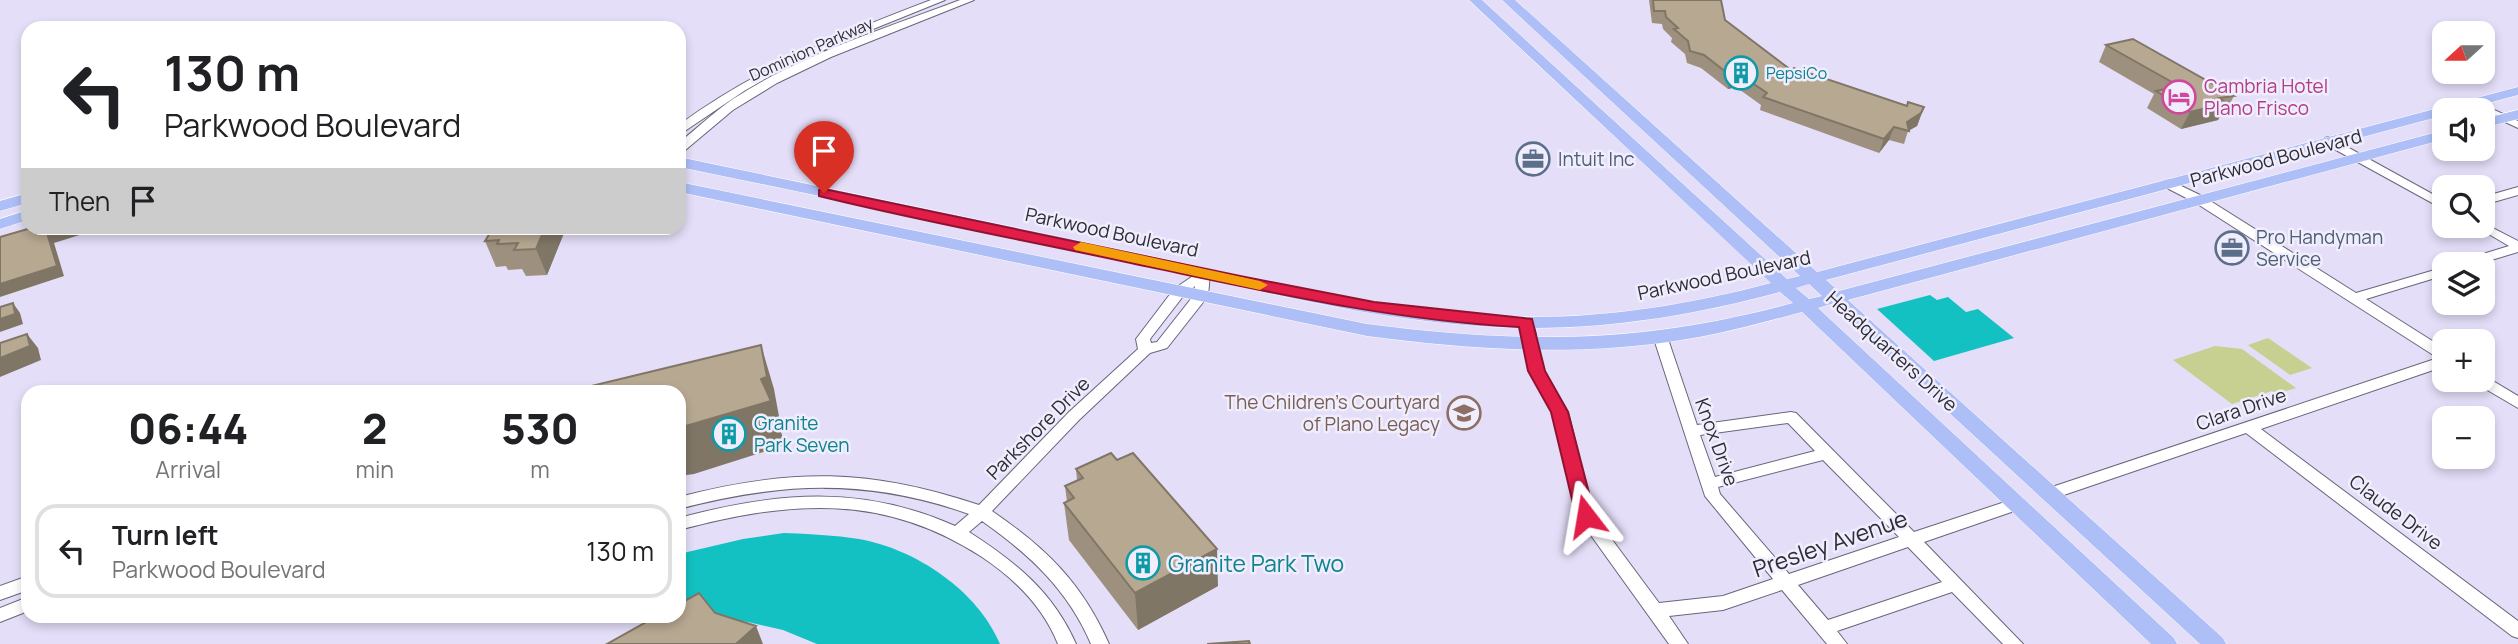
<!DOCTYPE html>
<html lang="en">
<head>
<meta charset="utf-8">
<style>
	:root { --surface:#fff; --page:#f6f6f6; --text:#202124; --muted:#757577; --line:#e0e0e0 }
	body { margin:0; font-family:Manrope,sans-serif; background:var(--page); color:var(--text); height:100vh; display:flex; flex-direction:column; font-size:26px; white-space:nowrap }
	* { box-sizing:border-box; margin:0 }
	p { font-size:23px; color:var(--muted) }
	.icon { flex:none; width:38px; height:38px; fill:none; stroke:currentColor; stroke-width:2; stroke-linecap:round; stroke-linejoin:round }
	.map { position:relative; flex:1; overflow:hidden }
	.details { position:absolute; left:21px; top:385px; width:665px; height:238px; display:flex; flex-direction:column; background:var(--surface); border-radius:21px; box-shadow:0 4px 10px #0003 }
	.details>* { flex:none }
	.hud { position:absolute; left:21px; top:21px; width:665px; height:214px; border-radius:21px; box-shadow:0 4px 10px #0003; background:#fff; color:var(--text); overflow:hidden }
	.needle { width:46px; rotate:249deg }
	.buttons { position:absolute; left:2432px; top:21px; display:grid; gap:14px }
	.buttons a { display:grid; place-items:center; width:63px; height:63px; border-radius:14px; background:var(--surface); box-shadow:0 4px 10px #0003; font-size:35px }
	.pin { position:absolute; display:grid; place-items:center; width:60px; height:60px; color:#fff; margin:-72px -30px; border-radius:50% 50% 50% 0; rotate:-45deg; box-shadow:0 0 7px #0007 }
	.pin .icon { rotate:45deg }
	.me { position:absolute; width:77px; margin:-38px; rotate:346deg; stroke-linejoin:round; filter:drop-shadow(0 0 5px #0008) }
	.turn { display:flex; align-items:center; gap:24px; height:147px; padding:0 28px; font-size:32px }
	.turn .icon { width:91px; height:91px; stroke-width:2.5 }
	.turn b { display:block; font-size:49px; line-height:60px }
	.then { display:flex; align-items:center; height:66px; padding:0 28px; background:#0003; gap:14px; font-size:26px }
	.eta { display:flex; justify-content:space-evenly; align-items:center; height:119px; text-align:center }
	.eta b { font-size:42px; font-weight:800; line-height:49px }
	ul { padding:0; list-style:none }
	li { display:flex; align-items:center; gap:21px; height:94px; margin:0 14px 10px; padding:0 14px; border:4px solid var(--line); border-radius:21px }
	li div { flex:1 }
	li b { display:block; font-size:26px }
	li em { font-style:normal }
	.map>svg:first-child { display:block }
	.green { fill:#c7d090 }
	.water { fill:#13c1c2 }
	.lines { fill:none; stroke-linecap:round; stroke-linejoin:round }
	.minor-casing { stroke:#6a657b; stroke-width:2 }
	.major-casing { stroke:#fff; stroke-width:1 }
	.minor { fill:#fff; fill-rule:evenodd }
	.major { fill:#aebff7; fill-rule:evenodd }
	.wall { fill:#9d907e }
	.shaded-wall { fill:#807666 }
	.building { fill:#b7a892; stroke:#807666; stroke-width:2 }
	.route { fill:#e11d48; stroke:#92132f; stroke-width:2 }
	.slow { fill:#f59e0b }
	.labels { text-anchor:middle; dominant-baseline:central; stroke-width:5; stroke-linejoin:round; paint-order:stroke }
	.far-street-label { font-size:16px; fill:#2e2c35; stroke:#f0edfd }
	.far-culture-label { font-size:16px; fill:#0d838f; stroke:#f0edfd; text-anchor:start }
	.hotel-label { font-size:19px; fill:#b23c85; stroke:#f0edfd; text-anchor:start }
	.street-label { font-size:19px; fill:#2e2c35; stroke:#f0edfd }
	.service-label { font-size:19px; fill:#4e5e75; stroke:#f0edfd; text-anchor:start }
	.education-label { font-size:19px; fill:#785e54; stroke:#f0edfd; text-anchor:end }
	.culture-label { font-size:19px; fill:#0d838f; stroke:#f0edfd; text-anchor:start }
	.near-street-label { font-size:23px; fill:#2e2c35; stroke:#f0edfd }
	.near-culture-label { font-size:23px; fill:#0d838f; stroke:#f0edfd; text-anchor:start }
</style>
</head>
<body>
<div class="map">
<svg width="2518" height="644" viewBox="0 0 2518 644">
	<rect width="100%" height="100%" fill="#e4def8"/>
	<path class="green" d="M 2268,338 L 2312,368 L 2290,375 L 2248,345 Z
		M 2215,346 L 2242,349 L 2296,388 L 2276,394 L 2272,391 L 2232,404 L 2173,360 Z"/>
	<path class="water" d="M 1930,295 L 1937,300 L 1948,297 L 1966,312 L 1978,309 L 2014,338 L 1934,361 L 1877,309 Z
		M 784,533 C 809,534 834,535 859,539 C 916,549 978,591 1000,644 L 817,644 L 783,630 L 748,622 L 679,614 L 679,554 L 743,539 Z"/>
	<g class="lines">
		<defs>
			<path id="minor" d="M 931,0 L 945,0 L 841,42 L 775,73 L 744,91 L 679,135 L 679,125 C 756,68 842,34 931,0 Z
				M 960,0 L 974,0 L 831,57 L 777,83 L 733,110 L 683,152 L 679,153 L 679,143 C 697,128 714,112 733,99 C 802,54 884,29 960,0 Z
				M 2473,100 L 2518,121 L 2518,128 L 2469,105 L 2467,103 Z
				M 2329,137 L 2445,201 L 2445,210 L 2325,144 L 2325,138 Z
				M 2169,180 L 2204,197 L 2356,293 L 2445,267 L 2445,275 L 2366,299 L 2445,349 L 2445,366 L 2261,429 L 2518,621 L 2518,638 L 2512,636 L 2246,433 L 2055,498 L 2043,498 L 2041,494 L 2043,490 L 2438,358 L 2196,203 L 2165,187 L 2163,184 L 2165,181 Z
				M 2518,187 L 2518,195 L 2483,205 L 2483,197 Z
				M 2483,223 L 2518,241 L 2518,252 L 2478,264 L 2459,264 L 2460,261 L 2509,246 L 2475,226 L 2483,226 Z
				M 1203,269 L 1210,273 L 1208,296 L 1167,348 L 1150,353 L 1079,420 L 992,511 C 1046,548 1082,583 1109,644 L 1091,644 C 1068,590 1029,554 982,521 L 969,532 C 1016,562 1053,592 1076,644 L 1058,644 C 1043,607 1015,579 982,557 C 882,492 789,501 679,530 L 679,518 C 776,492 861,484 955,526 L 969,514 C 868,478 781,482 679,509 L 679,497 C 791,468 869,468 979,505 L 1069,412 L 1138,349 L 1136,339 L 1174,289 ZM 1195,286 L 1194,295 L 1157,342 L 1151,343 L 1150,339 L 1184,295 Z
				M 1526,318 L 1533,322 L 1544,371 L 1568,412 L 1593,514 L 1659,603 L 1723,596 L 1773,579 L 1705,496 L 1654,339 L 1661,334 L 1668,339 L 1697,425 L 1791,412 L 1796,413 L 1914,532 L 2017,498 L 2023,500 L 2025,504 L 2023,508 L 1924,542 L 2023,644 L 2003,644 L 1952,592 L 1837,631 L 1847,644 L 1827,644 L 1782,590 L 1723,610 L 1669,616 L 1688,644 L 1669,644 L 1577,516 L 1552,412 L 1530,371 L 1519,322 ZM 1788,423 L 1815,451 L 1715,477 L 1700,435 ZM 1823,460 L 1899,537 L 1789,574 L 1720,494 L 1718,487 ZM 1908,547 L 1942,582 L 1828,620 L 1798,585 Z
				M 2483,375 L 2518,396 L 2518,408 L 2477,384 L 2475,380 L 2483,380 Z
				M 28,576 L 28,590 L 0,600 L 0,586 Z
				M 28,597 L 28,611 L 0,622 L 0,608 Z"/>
			<path id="major" d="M 1469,0 L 1482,0 L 1787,279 L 1800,276 L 1502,0 L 1515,0 L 1817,272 L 2518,87 L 2518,95 L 2462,110 L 2445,110 L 2445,115 L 1826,280 L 1839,291 L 2445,130 L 2445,139 L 1848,300 L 2223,638 L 2226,644 L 2200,644 L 1831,304 L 1818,308 L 2174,638 L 2177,644 L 2151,644 L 1802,312 C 1764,322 1726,333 1687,339 C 1581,357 1473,350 1367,336 L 679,192 L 679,182 L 1367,324 C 1521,344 1642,344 1793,303 L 1780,292 C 1687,317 1593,332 1496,327 C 1368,321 1245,286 1120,260 C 973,228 826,197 679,167 L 679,157 C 827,188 974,219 1122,250 C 1245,276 1368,309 1495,316 C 1588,321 1681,307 1771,283 ZM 1809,284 L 1822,296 L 1809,299 L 1796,288 Z
				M 2518,110 L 2518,119 L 2483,128 L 2483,119 Z
				M 28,193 L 28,203 L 0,211 L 0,201 Z
				M 28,210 L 28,220 L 0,229 L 0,219 Z"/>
		</defs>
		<use href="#minor" class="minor-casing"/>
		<use href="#major" class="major-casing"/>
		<use href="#minor" class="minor"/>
		<use href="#major" class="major"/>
	</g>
	<path class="wall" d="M 1649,0 L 1721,0 L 1725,20 L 1791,70 L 1907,106 L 1908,102 L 1924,107 L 1917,126 L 1908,131 L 1904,144 L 1889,140 L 1879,153 L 1760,110 L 1761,105 L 1736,87 L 1728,89 L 1701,68 L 1687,63 L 1685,54 L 1671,42 L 1672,38 L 1663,29 L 1662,24 L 1652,23 Z
		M 2106,45 L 2234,96 L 2225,113 L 2221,114 L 2218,120 L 2181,129 L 2147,108 L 2154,94 L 2099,62 Z
		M 493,228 L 566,228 L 547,275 L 526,276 L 522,269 L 508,270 L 506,266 L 496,267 L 485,241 Z
		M 1117,460 L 1218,586 L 1138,630 L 1069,540 L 1064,503 L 1067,502 L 1065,486 L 1077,480 L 1076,469 Z"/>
	<path class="shaded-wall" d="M 1739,74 L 1736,87 L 1728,89 L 1731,76 Z
		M 2227,103 L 2218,120 L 2181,129 L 2190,112 Z
		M 1924,107 L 1917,126 L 1908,131 L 1907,122 Z
		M 1894,127 L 1889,140 L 1879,153 L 1884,139 Z
		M 64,228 L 102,228 L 54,243 L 64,276 L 0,297 L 0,284 L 47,233 Z
		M 545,228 L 566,228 L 547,275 L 536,249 Z
		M 13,303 L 20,313 L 23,324 L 0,332 L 0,318 Z
		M 27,334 L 38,348 L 41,360 L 0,377 L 0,354 Z
		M 761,345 L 774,389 L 780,422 L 778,422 L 785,445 L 694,474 L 679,476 L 679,428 L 761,379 Z
		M 1217,549 L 1218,586 L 1138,630 L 1135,593 Z
		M 756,626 L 763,644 L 736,644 Z"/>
	<path class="building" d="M 1653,0 L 1721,0 L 1725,20 L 1791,70 L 1794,68 L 1907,106 L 1908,102 L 1924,107 L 1921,113 L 1907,122 L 1909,131 L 1894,127 L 1884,139 L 1763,97 L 1767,93 L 1739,74 L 1731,76 L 1704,55 L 1690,51 L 1688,41 L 1674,29 L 1678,28 L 1666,17 L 1665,11 L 1654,11 Z
		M 2133,39 L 2234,96 L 2219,98 L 2227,103 L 2190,112 L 2156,91 L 2179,86 L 2106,45 Z
		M 31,228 L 64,228 L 47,233 L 57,266 L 0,284 L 0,237 Z
		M 493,228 L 545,228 L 536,249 L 514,250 L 518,243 L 497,244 L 499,240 L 485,241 Z
		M 13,303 L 15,314 L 0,319 L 0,307 Z
		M 27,334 L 30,346 L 0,358 L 0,343 Z
		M 761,345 L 767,377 L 761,379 L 771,401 L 679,428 L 679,392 L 583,392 L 583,388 Z
		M 1111,453 L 1117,460 L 1133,453 L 1217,549 L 1135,593 L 1064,503 L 1074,498 L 1065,486 L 1083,478 L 1076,469 Z
		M 699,593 L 715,613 L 756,626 L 736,644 L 607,644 L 657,616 L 679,616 L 679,604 Z
		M 1249,641 L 1250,644 L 1207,644 Z"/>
	<path class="route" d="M 824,189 L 1240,276 L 1374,302 L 1532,319 L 1545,371 L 1568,412 L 1595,516 L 1592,520 L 1579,520 L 1576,516 L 1551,412 L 1528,371 L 1519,327 C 1386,320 1256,289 1126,262 C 1024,240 920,221 819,196 L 819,190 Z"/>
	<path class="slow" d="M 1081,242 L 1260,281 L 1268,285 L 1260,290 L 1075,250 L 1073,247 Z"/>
	<defs>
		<symbol id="building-ring" viewBox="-11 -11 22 22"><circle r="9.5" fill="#f0edfd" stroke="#0f9aa8" stroke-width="1.5"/><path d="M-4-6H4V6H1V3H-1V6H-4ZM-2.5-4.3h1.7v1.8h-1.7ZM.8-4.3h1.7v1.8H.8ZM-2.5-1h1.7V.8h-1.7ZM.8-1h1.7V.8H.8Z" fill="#0f9aa8"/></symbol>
		<symbol id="hotel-ring" viewBox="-11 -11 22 22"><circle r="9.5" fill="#f0edfd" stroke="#d1479c" stroke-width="1.5"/><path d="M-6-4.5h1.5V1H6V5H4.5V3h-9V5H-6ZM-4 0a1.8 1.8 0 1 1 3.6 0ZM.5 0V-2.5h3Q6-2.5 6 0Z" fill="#d1479c"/></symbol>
		<symbol id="office-ring" viewBox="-11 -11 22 22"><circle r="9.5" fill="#f0edfd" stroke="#5c6f8a" stroke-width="1.5"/><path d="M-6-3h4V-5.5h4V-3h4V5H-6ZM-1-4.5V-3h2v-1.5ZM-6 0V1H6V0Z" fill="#5c6f8a"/></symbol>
		<symbol id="school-ring" viewBox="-11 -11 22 22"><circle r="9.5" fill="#f0edfd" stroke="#8d6e63" stroke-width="1.5"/><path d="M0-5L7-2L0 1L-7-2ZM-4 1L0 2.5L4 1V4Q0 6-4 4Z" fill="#8d6e63"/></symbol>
	</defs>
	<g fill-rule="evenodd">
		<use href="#building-ring" x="1722" y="54" width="38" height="38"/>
		<use href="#hotel-ring" x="2160" y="78" width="38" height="38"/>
		<use href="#office-ring" x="1514" y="140" width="38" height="38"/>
		<use href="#office-ring" x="2213" y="229" width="38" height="38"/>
		<use href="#school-ring" x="1445" y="394" width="38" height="38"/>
		<use href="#building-ring" x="710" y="415" width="38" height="38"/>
		<use href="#building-ring" x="1124" y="544" width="38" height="38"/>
	</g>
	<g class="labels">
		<g class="far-street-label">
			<text transform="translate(811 49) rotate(-24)">Dominion Parkway</text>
		</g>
		<g class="far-culture-label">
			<text x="1766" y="73">PepsiCo</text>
		</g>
		<g class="hotel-label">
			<text x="2204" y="86">Cambria Hotel<tspan x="2204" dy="22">Plano Frisco</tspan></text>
		</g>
		<g class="street-label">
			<text transform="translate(2276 158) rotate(-15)">Parkwood Boulevard</text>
			<text transform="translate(1112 232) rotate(12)">Parkwood Boulevard</text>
			<text transform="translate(1724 275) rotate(-12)">Parkwood Boulevard</text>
			<text transform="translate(1892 351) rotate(42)">Headquarters Drive</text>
			<text transform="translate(2241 409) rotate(-19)">Clara Drive</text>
			<text transform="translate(1038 428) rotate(-45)">Parkshore Drive</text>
			<text transform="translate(1717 442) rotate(70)">Knox Drive</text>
			<text transform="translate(2396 512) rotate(37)">Claude Drive</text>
		</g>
		<g class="service-label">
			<text x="1558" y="159">Intuit Inc</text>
			<text x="2256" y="237">Pro Handyman<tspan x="2256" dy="22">Service</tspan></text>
		</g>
		<g class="education-label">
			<text x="1440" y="402">The Children's Courtyard<tspan x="1440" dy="22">of Plano Legacy</tspan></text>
		</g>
		<g class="culture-label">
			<text x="754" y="423">Granite<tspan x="754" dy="22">Park Seven</tspan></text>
		</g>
		<g class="near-street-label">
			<text transform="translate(1830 543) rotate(-19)">Presley Avenue</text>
		</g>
		<g class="near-culture-label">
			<text x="1168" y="563">Granite Park Two</text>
		</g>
	</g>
</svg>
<div class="buttons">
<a><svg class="needle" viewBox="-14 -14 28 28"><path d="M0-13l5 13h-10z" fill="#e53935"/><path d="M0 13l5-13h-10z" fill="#757577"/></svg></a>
<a><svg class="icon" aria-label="sound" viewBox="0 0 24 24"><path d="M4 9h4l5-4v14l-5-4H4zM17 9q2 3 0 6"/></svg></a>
<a><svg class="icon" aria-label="search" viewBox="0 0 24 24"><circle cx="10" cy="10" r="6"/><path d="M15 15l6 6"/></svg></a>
<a><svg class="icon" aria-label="layers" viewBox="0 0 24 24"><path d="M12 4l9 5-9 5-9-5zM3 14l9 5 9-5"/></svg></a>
<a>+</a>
<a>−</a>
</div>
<div class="pin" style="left:824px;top:193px;background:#d93025"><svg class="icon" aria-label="arrive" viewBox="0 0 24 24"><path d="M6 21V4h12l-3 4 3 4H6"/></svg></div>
<svg class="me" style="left:1586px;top:516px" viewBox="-20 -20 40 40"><path d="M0-17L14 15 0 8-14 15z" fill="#e11d48" stroke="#fff" stroke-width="4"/></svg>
<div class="hud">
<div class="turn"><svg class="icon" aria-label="left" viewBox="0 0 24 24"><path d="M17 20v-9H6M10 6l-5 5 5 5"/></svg><div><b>130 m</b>Parkwood Boulevard</div></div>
<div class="then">Then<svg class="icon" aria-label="arrive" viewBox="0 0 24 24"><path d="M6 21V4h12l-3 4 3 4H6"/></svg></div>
</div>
<section class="details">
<div class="eta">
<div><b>06:44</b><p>Arrival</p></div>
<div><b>2</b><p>min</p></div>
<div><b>530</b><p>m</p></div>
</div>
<ul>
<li><svg class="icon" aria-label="left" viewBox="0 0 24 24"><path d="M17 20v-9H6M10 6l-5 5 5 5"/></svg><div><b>Turn left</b><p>Parkwood Boulevard</p></div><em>130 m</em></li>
</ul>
</section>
</div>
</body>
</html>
